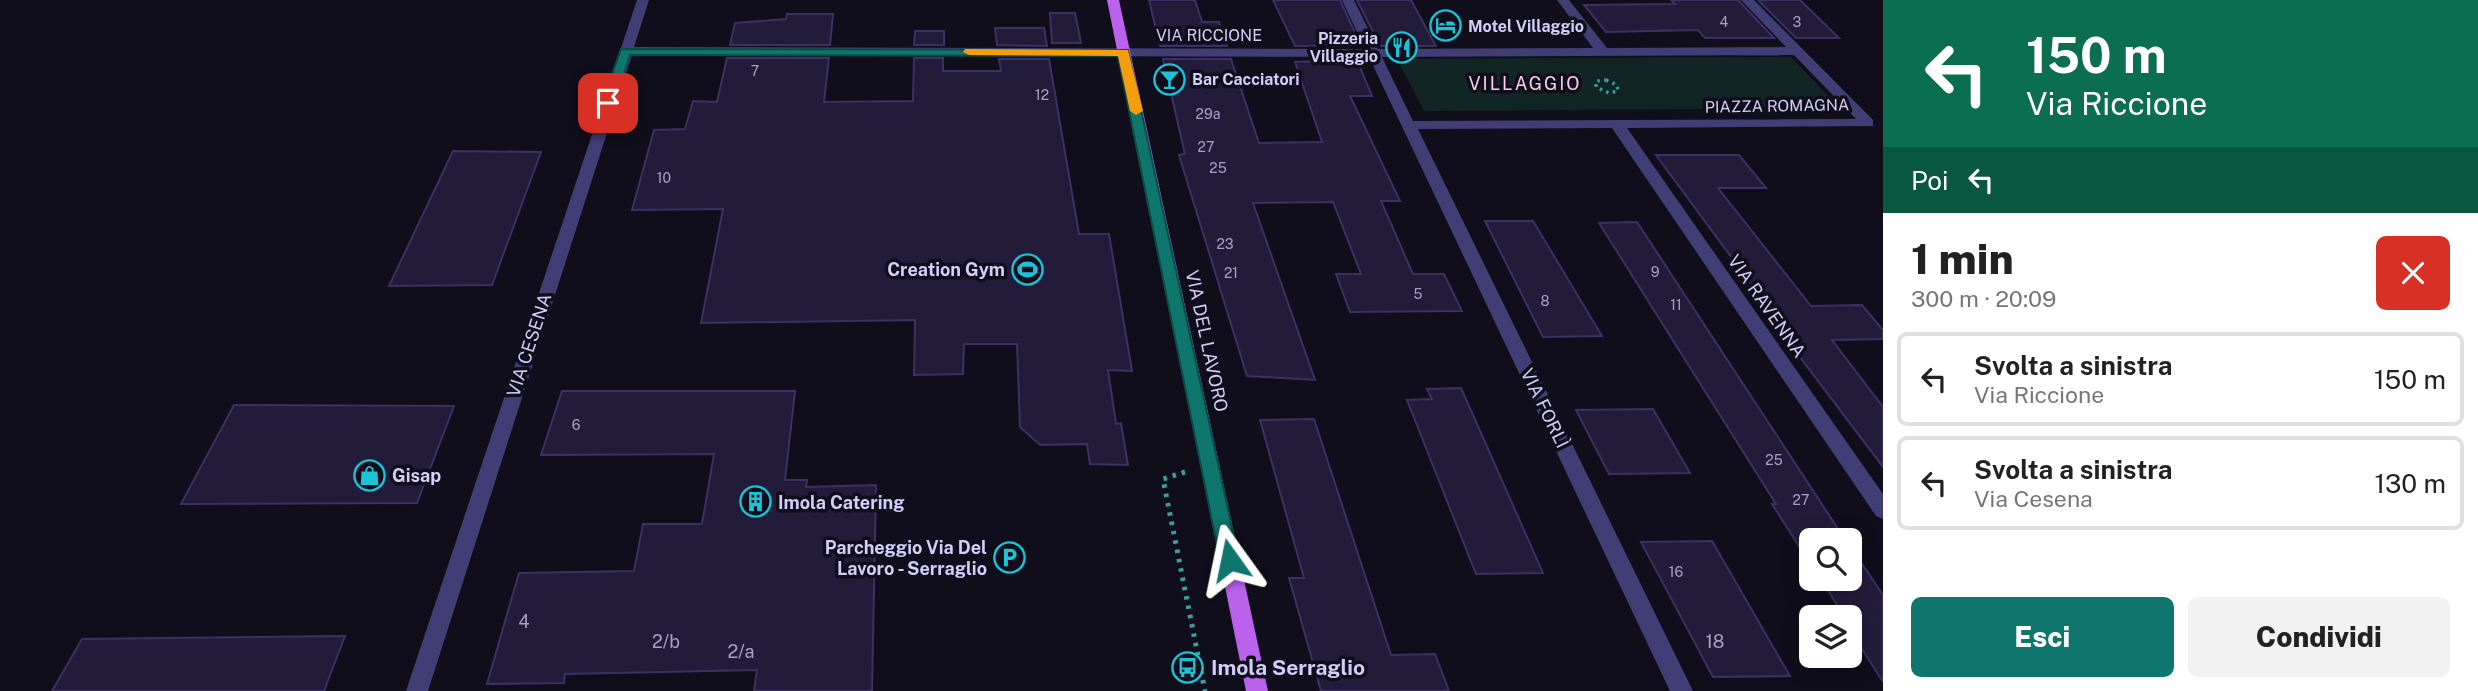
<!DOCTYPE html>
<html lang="it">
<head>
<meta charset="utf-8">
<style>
	:root { --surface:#fff; --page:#f2f2f2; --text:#222; --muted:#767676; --line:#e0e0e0; --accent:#0f766e }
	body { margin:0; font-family:"Public Sans",sans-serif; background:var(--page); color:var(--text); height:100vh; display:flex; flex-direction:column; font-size:26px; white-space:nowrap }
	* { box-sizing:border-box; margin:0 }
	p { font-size:23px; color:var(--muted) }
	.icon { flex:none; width:38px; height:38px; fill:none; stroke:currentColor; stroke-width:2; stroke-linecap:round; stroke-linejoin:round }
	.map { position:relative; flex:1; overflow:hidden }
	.details { display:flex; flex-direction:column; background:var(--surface); width:595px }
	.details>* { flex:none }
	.top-card { background:#0b6e4f; color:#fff; overflow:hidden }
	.fabs { position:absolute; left:1799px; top:528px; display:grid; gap:14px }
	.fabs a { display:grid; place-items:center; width:63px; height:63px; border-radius:10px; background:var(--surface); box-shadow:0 4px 18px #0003; font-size:35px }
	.pin { position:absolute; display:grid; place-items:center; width:60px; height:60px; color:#fff; margin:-30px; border-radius:14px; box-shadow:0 4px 10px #0006 }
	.me { position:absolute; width:77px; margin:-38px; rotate:348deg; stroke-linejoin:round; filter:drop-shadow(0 0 5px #0008) }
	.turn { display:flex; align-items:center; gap:24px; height:147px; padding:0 28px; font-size:32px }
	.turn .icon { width:91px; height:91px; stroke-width:2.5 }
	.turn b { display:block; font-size:49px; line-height:60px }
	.then { display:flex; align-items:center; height:66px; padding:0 28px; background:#0003; gap:14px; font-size:26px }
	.round { display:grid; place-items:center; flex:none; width:74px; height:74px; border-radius:10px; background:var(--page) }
	.headline { display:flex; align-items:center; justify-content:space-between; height:119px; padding:0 28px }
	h1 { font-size:42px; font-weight:800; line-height:52px }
	.primary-button { display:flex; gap:14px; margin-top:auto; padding:14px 28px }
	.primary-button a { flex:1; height:80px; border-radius:10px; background:var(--accent); color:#fff; font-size:28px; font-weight:800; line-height:80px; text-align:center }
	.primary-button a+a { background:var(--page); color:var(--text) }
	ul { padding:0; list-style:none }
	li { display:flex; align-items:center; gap:21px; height:94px; margin:0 14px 10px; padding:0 14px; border:4px solid var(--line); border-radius:10px }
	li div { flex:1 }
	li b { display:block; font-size:26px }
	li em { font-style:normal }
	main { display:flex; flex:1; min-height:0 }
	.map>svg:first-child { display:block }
	.green { fill:#112524 }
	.building { fill:#221c3a; stroke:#3b3163; stroke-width:2 }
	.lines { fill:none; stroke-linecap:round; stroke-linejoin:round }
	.path-far1 { stroke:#3ba09b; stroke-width:3.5; stroke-dasharray:2.5 4.5; stroke-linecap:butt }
	.path { stroke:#3ba09b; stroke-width:5; stroke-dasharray:3.5 6; stroke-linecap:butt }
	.minor { fill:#413e75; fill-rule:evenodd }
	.major { fill:#ba62ec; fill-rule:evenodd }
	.route { fill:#0f766e; stroke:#0a4d48; stroke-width:2 }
	.slow { fill:#f59e0b }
	.labels { text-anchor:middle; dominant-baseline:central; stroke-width:7; stroke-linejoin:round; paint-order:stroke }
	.number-label { font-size:14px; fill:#a7a2c9 }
	.far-poi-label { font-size:16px; font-weight:bold; fill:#d3cef9; stroke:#100e1b; text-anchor:start }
	.far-street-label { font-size:16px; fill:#d3cef9; stroke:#100e1b }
	.far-quarter-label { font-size:18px; letter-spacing:2px; fill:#f9d0ea; stroke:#100e1b }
	.poi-label { font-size:18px; font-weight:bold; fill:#d3cef9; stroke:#100e1b; text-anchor:end }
	.street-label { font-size:18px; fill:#d3cef9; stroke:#100e1b }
	.near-number-label { font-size:18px; fill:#a7a2c9 }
	.near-poi-label { font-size:21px; font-weight:bold; fill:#d3cef9; stroke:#100e1b; text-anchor:start }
</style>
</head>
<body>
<main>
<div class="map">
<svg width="1883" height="691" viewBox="0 0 1883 691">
	<rect width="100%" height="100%" fill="#100e1b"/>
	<path class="green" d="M 1791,57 L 1840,108 L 1424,111 L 1397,59 Z"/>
	<path class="building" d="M 1149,0 L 1195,0 L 1202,22 L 1219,22 L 1227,46 L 1160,46 Z
		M 1273,0 L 1340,0 L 1361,46 L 1295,46 Z
		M 1357,0 L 1411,0 L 1436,46 L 1380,46 Z
		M 1671,0 L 1738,0 L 1774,38 L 1705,38 L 1698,30 L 1606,32 L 1584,5 L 1675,4 Z
		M 1758,0 L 1800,0 L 1839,38 L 1796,38 Z
		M 1050,13 L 1075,13 L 1081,43 L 1052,43 Z
		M 787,14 L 833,14 L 830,45 L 730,45 L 735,23 L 786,19 Z
		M 995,28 L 1044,28 L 1047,46 L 997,45 Z
		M 915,31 L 944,31 L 944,45 L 914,45 Z
		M 727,58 L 829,58 L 824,102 L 913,101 L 914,58 L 943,58 L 943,71 L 1001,71 L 999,59 L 1049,59 L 1079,234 L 1109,234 L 1132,371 L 1108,370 L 1116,424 L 1121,423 L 1128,465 L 1090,464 L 1087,444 L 1040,445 L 1020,427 L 1017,344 L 964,344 L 963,374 L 914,375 L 915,320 L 701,323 L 723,209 L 632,210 L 654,130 L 685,129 L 693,101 L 717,102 Z
		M 1163,59 L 1231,59 L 1259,143 L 1322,142 L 1295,62 L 1357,60 L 1372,96 L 1350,96 L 1400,201 L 1381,201 L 1413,274 L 1444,274 L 1462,311 L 1350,312 L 1336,274 L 1361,274 L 1333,202 L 1253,203 L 1315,380 L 1247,376 L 1179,155 L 1185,154 Z
		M 453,151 L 541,152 L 492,285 L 389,286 Z
		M 1656,155 L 1739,155 L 1766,188 L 1718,188 L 1811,306 L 1862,305 L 1883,330 L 1883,339 L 1832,340 L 1883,407 L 1883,467 L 1765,311 L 1771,311 Z
		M 1485,221 L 1533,221 L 1602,336 L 1543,337 Z
		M 1637,222 L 1846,541 L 1811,541 L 1811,565 L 1772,504 L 1776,504 L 1599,223 Z
		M 1461,388 L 1543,573 L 1476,574 L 1407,400 L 1432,399 L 1427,389 Z
		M 562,391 L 795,391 L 785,480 L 807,480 L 806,487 L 876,485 L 872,691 L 754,691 L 757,670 L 565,674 L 564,683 L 487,684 L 519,573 L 634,571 L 643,524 L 702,524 L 714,454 L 541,455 Z
		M 234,405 L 454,406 L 417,503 L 181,504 Z
		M 1653,409 L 1690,473 L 1609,474 L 1576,410 Z
		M 1314,419 L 1391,655 L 1435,654 L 1449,691 L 1321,691 L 1289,578 L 1304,578 L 1260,420 Z
		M 1712,541 L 1790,676 L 1713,677 L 1641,542 Z
		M 1850,546 L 1883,595 L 1883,682 L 1850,630 L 1850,618 L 1845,618 L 1821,579 L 1850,579 Z
		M 345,636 L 324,691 L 52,691 L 82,639 Z"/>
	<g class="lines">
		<path class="path-far1" d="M 1606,80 L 1617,85 L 1618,91 L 1609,93 L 1596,87 L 1596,81 Z"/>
		<path class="path" d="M 1185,472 L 1163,479 L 1205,691"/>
		<path class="minor" d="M 637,0 L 649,0 L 634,47 L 1365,49 L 1342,0 L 1354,0 L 1378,49 L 1593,48 L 1557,0 L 1569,0 L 1607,48 L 1786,47 L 1741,0 L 1754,0 L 1873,120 L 1873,126 L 1627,128 L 1883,494 L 1883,519 L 1876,516 L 1612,128 L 1418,129 L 1693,691 L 1670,691 L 1369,57 L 632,55 L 428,691 L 406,691 ZM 1794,55 L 1856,119 L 1413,121 L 1382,57 Z"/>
		<path class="major" d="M 1107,0 L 1119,0 L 1268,691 L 1246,691 Z"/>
	</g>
	<path class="route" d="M 621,49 L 1128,50 L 1239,560 L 1237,566 L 1230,569 L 1223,566 L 1220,560 L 1118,56 L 630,55 L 615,103 L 604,105 L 602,103 Z"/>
	<path class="slow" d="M 965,49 L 1128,50 L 1143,111 L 1136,115 L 1130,111 L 1118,56 L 969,55 L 963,52 Z"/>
	<defs>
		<symbol id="hotel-ring" viewBox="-11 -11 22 22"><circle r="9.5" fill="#100e1b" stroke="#1bc3d8" stroke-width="1.5"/><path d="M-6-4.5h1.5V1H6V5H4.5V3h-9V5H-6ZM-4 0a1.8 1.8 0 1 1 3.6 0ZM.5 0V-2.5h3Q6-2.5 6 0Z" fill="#1bc3d8"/></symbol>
		<symbol id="restaurant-ring" viewBox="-11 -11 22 22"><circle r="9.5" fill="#100e1b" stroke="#1bc3d8" stroke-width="1.5"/><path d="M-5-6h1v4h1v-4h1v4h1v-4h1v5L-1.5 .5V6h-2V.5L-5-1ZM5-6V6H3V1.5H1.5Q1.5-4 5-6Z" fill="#1bc3d8"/></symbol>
		<symbol id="bar-ring" viewBox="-11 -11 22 22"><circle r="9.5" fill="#100e1b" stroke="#1bc3d8" stroke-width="1.5"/><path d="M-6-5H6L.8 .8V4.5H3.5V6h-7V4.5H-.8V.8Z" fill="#1bc3d8"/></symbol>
		<symbol id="stadium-ring" viewBox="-11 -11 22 22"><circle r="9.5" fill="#100e1b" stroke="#1bc3d8" stroke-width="1.5"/><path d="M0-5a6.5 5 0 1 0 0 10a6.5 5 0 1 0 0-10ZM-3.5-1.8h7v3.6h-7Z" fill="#1bc3d8"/></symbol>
		<symbol id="shop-ring" viewBox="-11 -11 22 22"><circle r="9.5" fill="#100e1b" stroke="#1bc3d8" stroke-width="1.5"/><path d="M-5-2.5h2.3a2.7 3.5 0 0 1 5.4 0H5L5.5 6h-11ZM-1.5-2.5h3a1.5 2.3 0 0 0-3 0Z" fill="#1bc3d8"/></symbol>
		<symbol id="building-ring" viewBox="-11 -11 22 22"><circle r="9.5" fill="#100e1b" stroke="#1bc3d8" stroke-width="1.5"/><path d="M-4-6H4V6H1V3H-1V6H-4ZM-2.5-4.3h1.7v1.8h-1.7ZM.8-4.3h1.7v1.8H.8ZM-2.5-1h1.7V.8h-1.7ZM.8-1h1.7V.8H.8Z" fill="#1bc3d8"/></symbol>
		<symbol id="parking-ring" viewBox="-11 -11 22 22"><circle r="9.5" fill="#100e1b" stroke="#1bc3d8" stroke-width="1.5"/><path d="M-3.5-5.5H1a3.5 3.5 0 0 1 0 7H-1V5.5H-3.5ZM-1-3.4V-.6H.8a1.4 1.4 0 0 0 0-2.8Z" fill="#1bc3d8"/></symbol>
		<symbol id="bus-ring" viewBox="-11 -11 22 22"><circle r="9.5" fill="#100e1b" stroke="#1bc3d8" stroke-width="1.5"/><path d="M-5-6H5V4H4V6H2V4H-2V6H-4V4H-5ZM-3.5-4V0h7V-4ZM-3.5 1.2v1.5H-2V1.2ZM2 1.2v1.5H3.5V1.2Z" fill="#1bc3d8"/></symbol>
	</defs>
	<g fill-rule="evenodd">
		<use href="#hotel-ring" x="1428" y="8" width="35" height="35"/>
		<use href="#restaurant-ring" x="1384" y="30" width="35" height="35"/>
		<use href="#bar-ring" x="1152" y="62" width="35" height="35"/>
		<use href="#stadium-ring" x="1010" y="252" width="35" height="35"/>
		<use href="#shop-ring" x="352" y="458" width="35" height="35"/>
		<use href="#building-ring" x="738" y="484" width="35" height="35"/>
		<use href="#parking-ring" x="992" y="540" width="35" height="35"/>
		<use href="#bus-ring" x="1170" y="650" width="35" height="35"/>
	</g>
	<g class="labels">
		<g class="number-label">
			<text x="1724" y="22">4</text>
			<text x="1797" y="22">3</text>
			<text x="755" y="71">7</text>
			<text x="1042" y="95">12</text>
			<text x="1208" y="114">29a</text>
			<text x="1206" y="147">27</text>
			<text x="1218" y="168">25</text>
			<text x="664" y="178">10</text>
			<text x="1225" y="244">23</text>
			<text x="1655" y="272">9</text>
			<text x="1231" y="273">21</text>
			<text x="1418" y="294">5</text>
			<text x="1545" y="301">8</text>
			<text x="1676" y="305">11</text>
			<text x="576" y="425">6</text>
			<text x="1774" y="460">25</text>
			<text x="1801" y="500">27</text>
			<text x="1676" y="572">16</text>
		</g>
		<g class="far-poi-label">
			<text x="1468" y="26">Motel Villaggio</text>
			<text x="1378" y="38" text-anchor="end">Pizzeria<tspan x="1378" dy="18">Villaggio</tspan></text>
			<text x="1192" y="79">Bar Cacciatori</text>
		</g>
		<g class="far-street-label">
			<text x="1209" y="35">VIA RICCIONE</text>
			<text transform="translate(1777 106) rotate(-1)">PIAZZA ROMAGNA</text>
		</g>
		<g class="far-quarter-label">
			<text x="1525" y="83">VILLAGGIO</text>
		</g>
		<g class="poi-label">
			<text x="1005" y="269">Creation Gym</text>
			<text x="392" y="475" text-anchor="start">Gisap</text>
			<text x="778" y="502" text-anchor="start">Imola Catering</text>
			<text x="987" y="547">Parcheggio Via Del<tspan x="987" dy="21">Lavoro - Serraglio</tspan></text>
		</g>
		<g class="street-label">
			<text transform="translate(1767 306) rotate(55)">VIA RAVENNA</text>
			<text transform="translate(1207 341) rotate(78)">VIA DEL LAVORO</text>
			<text transform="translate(529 345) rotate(-72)">VIA CESENA</text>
			<text transform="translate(1545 408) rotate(64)">VIA FORLÌ</text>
		</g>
		<g class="near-number-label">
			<text x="524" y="621">4</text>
			<text x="666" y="641">2/b</text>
			<text x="1715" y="641">18</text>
			<text x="741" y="651">2/a</text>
		</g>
		<g class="near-poi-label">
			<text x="1211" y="667">Imola Serraglio</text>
		</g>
	</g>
</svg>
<div class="fabs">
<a><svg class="icon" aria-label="search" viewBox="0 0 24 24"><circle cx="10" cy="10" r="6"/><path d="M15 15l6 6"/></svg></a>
<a><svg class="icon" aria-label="layers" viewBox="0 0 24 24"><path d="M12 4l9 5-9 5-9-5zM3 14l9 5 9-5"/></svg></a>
</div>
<div class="pin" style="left:608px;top:103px;background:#d93025"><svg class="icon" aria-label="arrive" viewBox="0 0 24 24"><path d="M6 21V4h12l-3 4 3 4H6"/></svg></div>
<svg class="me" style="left:1230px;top:560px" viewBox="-20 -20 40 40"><path d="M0-17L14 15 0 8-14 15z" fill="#0f766e" stroke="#fff" stroke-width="4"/></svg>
</div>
<section class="details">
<div class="top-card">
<div class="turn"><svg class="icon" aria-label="left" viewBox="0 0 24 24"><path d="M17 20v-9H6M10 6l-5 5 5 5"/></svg><div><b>150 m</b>Via Riccione</div></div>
<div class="then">Poi<svg class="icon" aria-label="left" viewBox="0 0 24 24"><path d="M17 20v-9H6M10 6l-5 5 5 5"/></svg></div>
</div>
<div class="headline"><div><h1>1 min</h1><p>300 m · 20:09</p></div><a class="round" style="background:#d93025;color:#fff"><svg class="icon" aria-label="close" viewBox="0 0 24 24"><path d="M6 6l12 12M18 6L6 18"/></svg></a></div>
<ul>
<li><svg class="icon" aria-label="left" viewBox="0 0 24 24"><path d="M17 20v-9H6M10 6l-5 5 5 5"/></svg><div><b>Svolta a sinistra</b><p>Via Riccione</p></div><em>150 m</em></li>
<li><svg class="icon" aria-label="left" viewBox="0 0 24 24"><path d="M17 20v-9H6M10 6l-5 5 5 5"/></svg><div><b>Svolta a sinistra</b><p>Via Cesena</p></div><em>130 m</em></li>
</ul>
<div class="primary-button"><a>Esci</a><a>Condividi</a></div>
</section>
</main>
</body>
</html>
